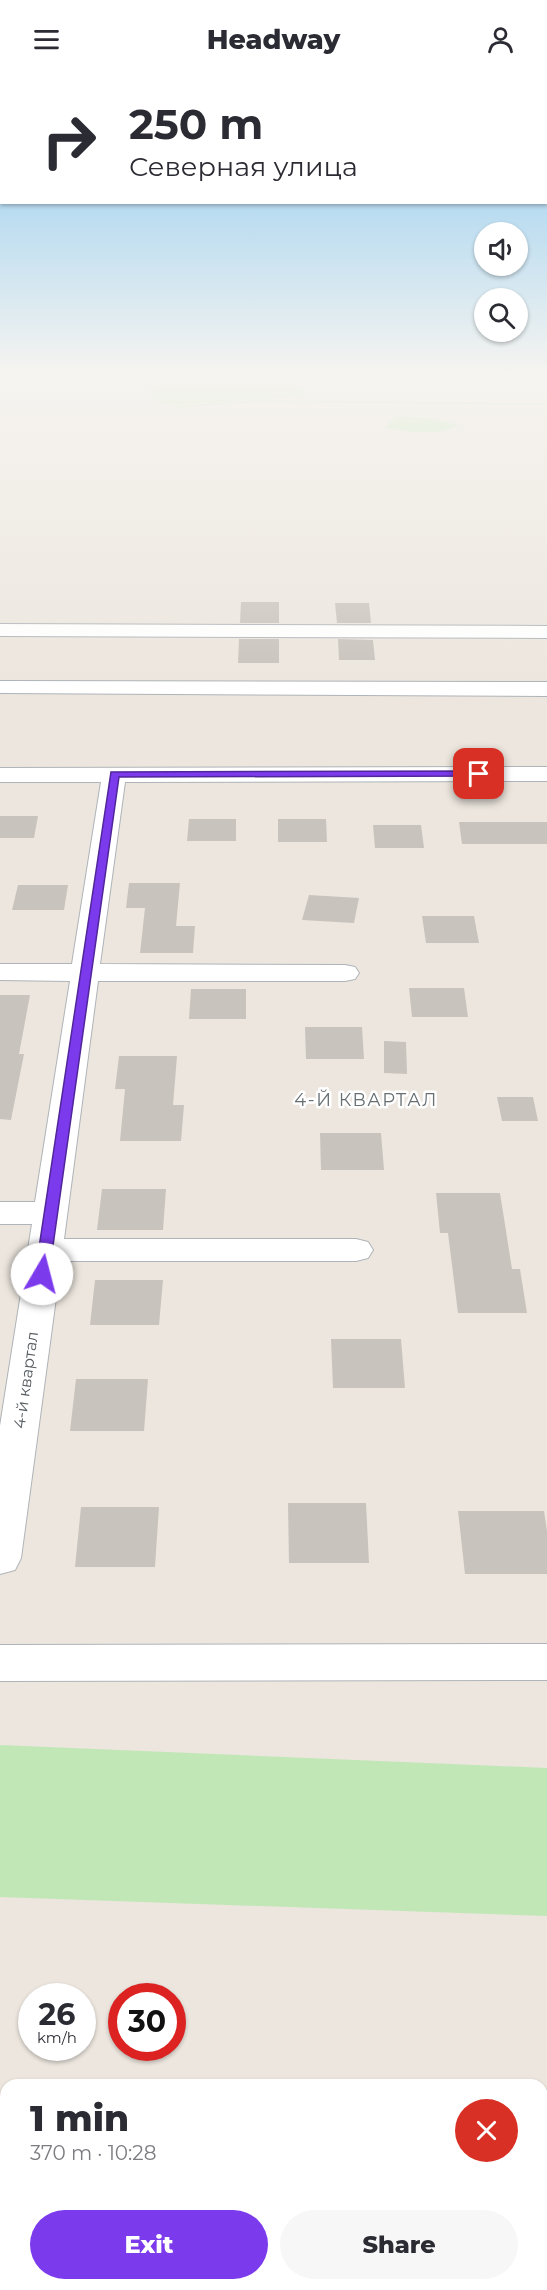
<!DOCTYPE html>
<html lang="en">
<head>
<meta charset="utf-8">
<style>
	:root { --surface:#fff; --page:#f7f7f7; --text:#2b2b33; --muted:#7c7c81; --accent:#7c3aed }
	body { margin:0; font-family:Montserrat,sans-serif; background:var(--page); color:var(--text); height:100vh; display:flex; flex-direction:column; font-size:22px; white-space:nowrap }
	* { box-sizing:border-box; margin:0 }
	p { font-size:20px; color:var(--muted) }
	.icon { flex:none; width:33px; height:33px; fill:none; stroke:currentColor; stroke-width:2; stroke-linecap:round; stroke-linejoin:round }
	.map { position:relative; flex:1; overflow:hidden }
	.sheet { position:absolute; left:0px; top:2001px; width:548px; height:212px; display:flex; flex-direction:column; background:var(--surface); border-radius:18px 18px 0 0; box-shadow:0 2px 4px #0004 }
	.sheet>* { flex:none }
	.hud { position:absolute; left:0px; top:0px; width:548px; height:126px; box-shadow:0 2px 4px #0004; background:#fff; color:var(--text); overflow:hidden }
	.controls { position:absolute; left:474px; top:144px; display:grid; gap:12px }
	.controls a { display:grid; place-items:center; width:54px; height:54px; border-radius:50%; background:var(--surface); box-shadow:0 2px 4px #0004; font-size:30px }
	.speed { position:absolute; left:18px; top:1905px; display:flex; gap:12px; font-size:30px; font-weight:700; text-align:center }
	.speed>* { display:grid; place-content:center; width:78px; height:78px; border-radius:50%; background:var(--surface); box-shadow:0 2px 4px #0004; line-height:1 }
	.speed small { font-size:15px; font-weight:400 }
	.speed .limit { border:9px solid #d22; background:#fff; color:#111 }
	.pin { position:absolute; display:grid; place-items:center; width:51px; height:51px; color:#fff; margin:-26px; border-radius:12px; box-shadow:0 3px 9px #0006 }
	.me { position:absolute; width:66px; margin:-33px; rotate:8deg; stroke-linejoin:round; filter:drop-shadow(0 0 4px #0008) }
	.turn { display:flex; align-items:center; gap:21px; height:126px; padding:0 30px; font-size:27px }
	.turn .icon { width:78px; height:78px; stroke-width:2.5 }
	.turn b { display:block; font-size:42px; line-height:51px }
	.round { display:grid; place-items:center; flex:none; width:63px; height:63px; border-radius:32px; background:var(--page) }
	.overview { display:flex; align-items:center; justify-content:space-between; height:102px; padding:0 30px }
	h1 { font-size:36px; font-weight:800; line-height:45px }
	.cta { display:flex; gap:12px; margin-top:auto; padding:12px 30px }
	.cta a { flex:1; height:69px; border-radius:36px; background:var(--accent); color:#fff; font-size:24px; font-weight:800; line-height:69px; text-align:center }
	.cta a+a { background:var(--page); color:var(--text) }
	header { display:flex; justify-content:space-between; align-items:center; height:78px; padding:0 30px; background:var(--surface); font-size:27px; font-weight:800 }
	.map>svg:first-child { display:block }
	.green { fill:#c1e7b7 }
	.building { fill:#c9c3bd }
	.lines { fill:none; stroke-linecap:round; stroke-linejoin:round }
	.minor-casing { stroke:#afb4b8; stroke-width:2 }
	.path { stroke:#99da9d; stroke-width:1.5; stroke-dasharray:3 1.5; stroke-linecap:butt }
	.minor { fill:#fff; fill-rule:evenodd }
	.route { fill:#7c3aed; stroke:#51269a; stroke-width:1.5 }
	.labels { text-anchor:middle; dominant-baseline:central; stroke-width:5; stroke-linejoin:round; paint-order:stroke }
	.street-label { font-size:16px; fill:#575d61; stroke:#fff }
	.neighbourhood-label { font-size:18px; letter-spacing:1.5px; fill:#687073; stroke:#fff }
</style>
</head>
<body>
<header><svg class="icon" aria-label="menu" viewBox="0 0 24 24"><path d="M4 6h16M4 12h16M4 18h16"/></svg>Headway<svg class="icon" aria-label="person" viewBox="0 0 24 24"><circle cx="12" cy="8" r="4"/><path d="M4 21q1-7 8-7t8 7"/></svg></header>
<div class="map">
<svg width="547" height="2212" viewBox="0 0 547 2212">
	<rect width="100%" height="100%" fill="#ece6de"/>
	<path class="green" d="M 240,304 L 291,304 L 306,314 L 296,319 L 175,327 L 161,326 L 148,316 L 158,305 Z
		M 395,339 L 428,340 L 459,347 C 436,359 409,354 385,350 Z
		M 0,1667 L 547,1690 L 547,1838 L 0,1819 Z"/>
	<path class="building" d="M 241,524 L 279,524 L 279,545 L 240,545 Z
		M 335,525 L 369,525 L 371,545 L 337,545 Z
		M 239,561 L 279,561 L 279,585 L 238,585 Z
		M 338,561 L 373,562 L 375,582 L 339,582 Z
		M 0,738 L 38,738 L 34,760 L 0,760 Z
		M 189,741 L 236,741 L 236,763 L 187,763 Z
		M 278,741 L 326,741 L 327,764 L 278,764 Z
		M 459,744 L 547,744 L 547,766 L 462,766 Z
		M 373,747 L 421,747 L 424,770 L 375,770 Z
		M 129,805 L 180,805 L 176,848 L 195,848 L 193,875 L 140,875 L 145,830 L 126,830 Z
		M 18,807 L 68,807 L 64,832 L 12,832 Z
		M 309,817 L 359,820 L 354,845 L 302,842 Z
		M 422,838 L 474,838 L 479,865 L 426,865 Z
		M 409,910 L 464,910 L 468,939 L 412,939 Z
		M 191,911 L 246,911 L 246,941 L 189,941 Z
		M 0,917 L 30,917 L 19,976 L 24,976 L 11,1042 L 0,1041 Z
		M 305,949 L 362,949 L 364,981 L 306,981 Z
		M 384,963 L 406,964 L 407,996 L 384,995 Z
		M 119,978 L 177,978 L 173,1027 L 184,1027 L 181,1063 L 120,1063 L 125,1011 L 115,1011 Z
		M 497,1019 L 533,1019 L 538,1043 L 502,1043 Z
		M 320,1055 L 381,1055 L 384,1092 L 321,1092 Z
		M 102,1111 L 166,1111 L 163,1152 L 97,1152 Z
		M 436,1115 L 500,1115 L 512,1191 L 520,1191 L 527,1235 L 458,1235 L 448,1155 L 440,1155 Z
		M 95,1202 L 163,1202 L 159,1247 L 90,1247 Z
		M 331,1261 L 401,1261 L 405,1310 L 333,1310 Z
		M 76,1301 L 148,1301 L 144,1353 L 70,1353 Z
		M 288,1425 L 366,1425 L 369,1485 L 289,1485 Z
		M 81,1429 L 159,1429 L 155,1489 L 75,1489 Z
		M 458,1433 L 544,1433 L 547,1453 L 547,1496 L 465,1496 Z"/>
	<g class="lines">
		<defs>
			<path id="minor" d="M 0,546 L 547,548 L 547,560 L 0,558 Z
				M 0,603 L 547,604 L 547,618 L 0,615 Z
				M 547,689 L 547,703 L 125,704 L 100,886 L 345,887 L 355,889 L 359,895 L 355,901 L 345,903 L 98,903 L 64,1161 L 356,1161 L 368,1164 L 373,1172 L 368,1180 L 356,1183 L 61,1183 L 21,1480 L 15,1492 L 0,1496 L 0,1348 L 32,1146 L 0,1146 L 0,1124 L 35,1124 L 70,903 L 0,902 L 0,886 L 72,886 L 101,704 L 0,704 L 0,690 Z
				M 547,1566 L 547,1602 L 0,1603 L 0,1567 Z"/>
		</defs>
		<use href="#minor" class="minor-casing"/>
		<path class="path" d="M 72,294 L 71,299 L 85,294
			M 0,299 L 71,299
			M 177,329 L 257,323 L 547,326"/>
		<use href="#minor" class="minor"/>
	</g>
	<linearGradient id="sky" x2="0" y2="1"><stop stop-color="#89c9f1"/><stop offset="0.49" stop-color="#f6f4f0"/><stop offset="1" stop-color="#f6f4f0" stop-opacity="0"/></linearGradient>
	<rect width="547" height="604" fill="url(#sky)"/>
	<path class="route" d="M 479,693 L 484,696 L 482,698 L 119,699 L 49,1196 L 47,1199 L 37,1199 L 35,1196 L 111,694 Z"/>
	<g class="labels">
		<g class="street-label">
			<text transform="translate(26 1302) rotate(-82)">4-й квартал</text>
		</g>
		<g class="neighbourhood-label">
			<text x="366" y="1022">4-Й КВАРТАЛ</text>
		</g>
	</g>
</svg>
<div class="controls">
<a><svg class="icon" aria-label="sound" viewBox="0 0 24 24"><path d="M4 9h4l5-4v14l-5-4H4zM17 9q2 3 0 6"/></svg></a>
<a><svg class="icon" aria-label="search" viewBox="0 0 24 24"><circle cx="10" cy="10" r="6"/><path d="M15 15l6 6"/></svg></a>
</div>
<div class="speed"><div>26<small>km/h</small></div><div class="limit">30</div></div>
<div class="pin" style="left:479px;top:696px;background:#d93025"><svg class="icon" aria-label="arrive" viewBox="0 0 24 24"><path d="M6 21V4h12l-3 4 3 4H6"/></svg></div>
<svg class="me" style="left:42px;top:1196px" viewBox="-20 -20 40 40"><circle r="19" fill="#fff"/><path d="M0-13L10 11 0 6-10 11z" fill="#7c3aed"/></svg>
<div class="hud">
<div class="turn"><svg class="icon" aria-label="right" viewBox="0 0 24 24"><path d="M7 20v-9h11M14 6l5 5-5 5"/></svg><div><b>250 m</b>Северная улица</div></div>
</div>
<section class="sheet">
<div class="overview"><div><h1>1 min</h1><p>370 m · 10:28</p></div><a class="round" style="background:#d93025;color:#fff"><svg class="icon" aria-label="close" viewBox="0 0 24 24"><path d="M6 6l12 12M18 6L6 18"/></svg></a></div>
<div class="cta"><a>Exit</a><a>Share</a></div>
</section>
</div>
</body>
</html>
